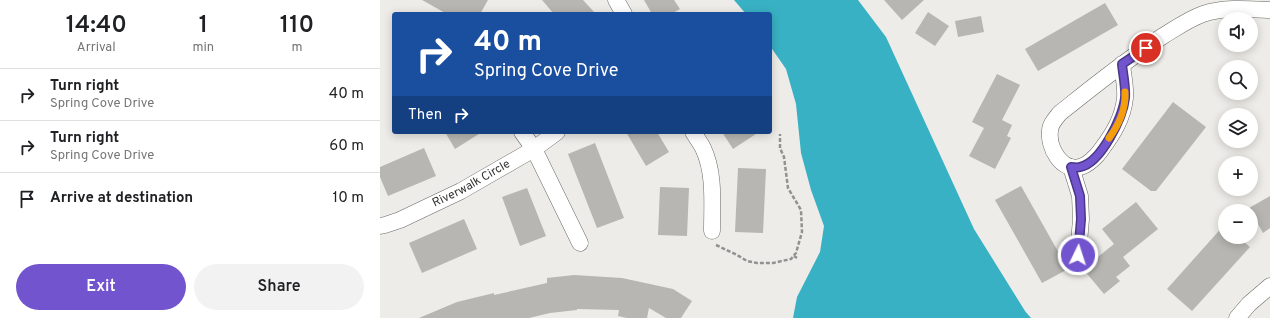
<!DOCTYPE html>
<html lang="en">
<head>
<meta charset="utf-8">
<style>
	:root { --surface:#fff; --page:#f2f2f2; --text:#202124; --muted:#757577; --line:#e0e0e0; --accent:#7254ce }
	body { margin:0; font-family:Overpass,sans-serif; background:var(--page); color:var(--text); height:100vh; display:flex; flex-direction:column; font-size:15px; white-space:nowrap }
	* { box-sizing:border-box; margin:0 }
	p { font-size:13px; color:var(--muted) }
	.icon { flex:none; width:22px; height:22px; fill:none; stroke:currentColor; stroke-width:2; stroke-linecap:round; stroke-linejoin:round }
	.map { position:relative; flex:1; overflow:hidden }
	.details { display:flex; flex-direction:column; background:var(--surface); width:380px }
	.details>* { flex:none }
	.banner { position:absolute; left:12px; top:12px; width:380px; height:122px; border-radius:4px; box-shadow:0 2px 10px #0003; background:#1a4fa0; color:#fff; overflow:hidden }
	.fabs { position:absolute; left:838px; top:12px; display:grid; gap:8px }
	.fabs a { display:grid; place-items:center; width:40px; height:40px; border-radius:50%; background:var(--surface); box-shadow:0 2px 10px #0003; font-size:20px }
	.pin { position:absolute; display:grid; place-items:center; width:34px; height:34px; color:#fff; margin:-17px; border:2px solid #fff; border-radius:50%; box-shadow:0 1px 4px #0007 }
	.me { position:absolute; width:44px; margin:-22px; rotate:4deg; stroke-linejoin:round; filter:drop-shadow(0 0 3px #0008) }
	.turn { display:flex; align-items:center; gap:14px; height:84px; padding:0 16px; font-size:18px }
	.turn .icon { width:52px; height:52px; stroke-width:2.5 }
	.turn b { display:block; font-size:28px; line-height:34px }
	.then { display:flex; align-items:center; height:38px; padding:0 16px; background:#0003; gap:8px; font-size:15px }
	.eta { display:flex; justify-content:space-evenly; align-items:center; height:68px; text-align:center }
	.eta b { font-size:24px; font-weight:600; line-height:28px }
	.cta { display:flex; gap:8px; margin-top:auto; padding:8px 16px }
	.cta a { flex:1; height:46px; border-radius:24px; background:var(--accent); color:#fff; font-size:16px; font-weight:600; line-height:46px; text-align:center }
	.cta a+a { background:var(--page); color:var(--text) }
	ul { padding:0; list-style:none }
	li { display:flex; align-items:center; gap:12px; height:52px; padding:0 16px; border-top:1px solid var(--line) }
	li div { flex:1 }
	li b { display:block; font-size:15px }
	li em { font-style:normal }
	main { display:flex; flex:1; min-height:0 }
	.map>svg:first-child { display:block }
	.water { fill:#39b1c4 }
	.building { fill:#b7b6b2 }
	.lines { fill:none; stroke-linecap:round; stroke-linejoin:round }
	.minor-casing { stroke:#696965; stroke-width:17 }
	.path { stroke:#92918f; stroke-width:2.5; stroke-dasharray:4 2; stroke-linecap:butt }
	.minor { stroke:#fff; stroke-width:16 }
	.route-casing { stroke:#4a3786; stroke-width:10 }
	.route { stroke:#7254ce; stroke-width:7 }
	.slow { stroke:#f59e0b; stroke-width:7 }
	.labels { text-anchor:middle; dominant-baseline:central; stroke-width:4; stroke-linejoin:round; paint-order:stroke }
	.street-label { font-size:12px; fill:#333231; stroke:#faf9f5 }
</style>
</head>
<body>
<main>
<section class="details">
<div class="eta">
<div><b>14:40</b><p>Arrival</p></div>
<div><b>1</b><p>min</p></div>
<div><b>110</b><p>m</p></div>
</div>
<ul>
<li><svg class="icon" aria-label="right" viewBox="0 0 24 24"><path d="M7 20v-9h11M14 6l5 5-5 5"/></svg><div><b>Turn right</b><p>Spring Cove Drive</p></div><em>40 m</em></li>
<li><svg class="icon" aria-label="right" viewBox="0 0 24 24"><path d="M7 20v-9h11M14 6l5 5-5 5"/></svg><div><b>Turn right</b><p>Spring Cove Drive</p></div><em>60 m</em></li>
<li><svg class="icon" aria-label="arrive" viewBox="0 0 24 24"><path d="M6 21V4h12l-3 4 3 4H6"/></svg><div><b>Arrive at destination</b></div><em>10 m</em></li>
</ul>
<div class="cta"><a>Exit</a><a>Share</a></div>
</section>
<div class="map">
<svg width="890" height="318" viewBox="0 0 890 318">
	<rect width="100%" height="100%" fill="#edece8"/>
	<path class="water" d="M 354,0 L 478,0 L 506,37 L 594,229 L 645,311 L 651,318 L 413,318 L 417,297 L 440,252 L 444,226 L 431,190 L 421,153 L 416,104 L 406,69 L 390,46 L 390,14 L 366,14 Z"/>
	<path class="building" d="M 42,0 L 108,0 L 100,14 L 67,14 Z
		M 162,0 L 203,0 L 216,14 L 174,14 Z
		M 264,0 L 294,0 L 300,9 L 291,14 L 272,14 Z
		M 504,0 L 544,0 L 522,20 Z
		M 725,3 L 738,25 L 658,71 L 645,49 Z
		M 548,12 L 569,26 L 555,46 L 535,33 Z
		M 601,16 L 604,32 L 578,37 L 575,21 Z
		M 617,74 L 640,85 L 622,120 L 632,125 L 627,136 L 631,138 L 615,169 L 589,156 L 604,128 L 592,122 Z
		M 793,102 L 826,127 L 776,191 L 771,191 L 742,169 Z
		M 65,132 L 102,132 L 75,149 Z
		M 246,132 L 277,132 L 289,152 L 266,166 Z
		M 342,132 L 379,132 L 353,149 Z
		M 215,143 L 244,218 L 217,228 L 188,154 Z
		M 44,148 L 56,176 L 8,196 L 0,177 L 0,167 Z
		M 358,168 L 386,169 L 383,233 L 355,232 Z
		M 641,186 L 688,269 L 662,283 L 615,200 Z
		M 280,187 L 309,188 L 307,236 L 278,235 Z
		M 147,188 L 166,236 L 140,246 L 122,197 Z
		M 890,196 L 890,228 L 883,233 L 869,208 Z
		M 756,202 L 778,229 L 743,257 L 750,266 L 736,277 L 740,281 L 724,294 L 703,269 L 734,244 L 722,229 Z
		M 84,219 L 97,249 L 42,273 L 29,243 Z
		M 845,224 L 845,237 L 858,237 L 870,247 L 812,311 L 787,289 Z
		M 194,275 L 242,278 L 293,289 L 312,301 L 301,318 L 286,318 L 269,308 L 267,318 L 247,318 L 238,316 L 239,310 L 197,309 L 197,310 L 170,313 L 149,318 L 39,318 L 77,302 L 114,293 L 114,295 L 167,283 L 167,278 Z"/>
	<g class="lines">
		<defs>
			<g id="minor">
				<path d="M 236,0 L 244,14"/>
				<path d="M 742,64 C 743,75 746,87 745,98 C 743,118 733,134 721,150 C 717,156 708,165 700,167 C 681,172 668,147 670,131 C 670,124 676,118 680,113 C 714,86 747,59 783,36 C 796,28 809,19 823,14 C 844,7 868,9 890,10"/>
				<path d="M 142,132 L 154,149 L 200,243"/>
				<path d="M 313,132 C 316,137 320,142 323,148 C 335,173 332,203 332,231"/>
				<path d="M 691,167 L 700,196 L 701,219 L 698,255"/>
				<path id="s1" d="M 0,226 L 5,225 L 20,220 L 81,191 L 154,149 L 177,132"/>
				<path d="M 857,318 L 869,304 L 890,286"/>
			</g>
		</defs>
		<use href="#minor" class="minor-casing"/>
		<path class="path" d="M 336,245 L 357,255 L 367,261 L 377,263 L 393,263 L 411,259 L 416,253 L 422,232 L 421,210 L 408,188 L 404,157 L 400,148 L 400,134
			M 414,256 L 417,258"/>
		<use href="#minor" class="minor"/>
	</g>
	<g class="lines">
		<defs>
			<path id="route" d="M 698,255 L 701,219 L 700,196 L 691,167 C 694,167 697,168 700,167 C 721,163 743,117 745,98 C 746,87 743,75 742,64 L 766,48"/>
		</defs>
		<use href="#route" class="route-casing"/>
		<use href="#route" class="route"/>
		<path class="slow" d="M 729,138 C 739,125 746,108 745,92"/>
	</g>
	<g class="labels">
		<g class="street-label">
			<text stroke="none"><textPath href="#s1" startOffset="101">Riverwalk Circle</textPath></text>
		</g>
	</g>
</svg>
<div class="fabs">
<a><svg class="icon" aria-label="sound" viewBox="0 0 24 24"><path d="M4 9h4l5-4v14l-5-4H4zM17 9q2 3 0 6"/></svg></a>
<a><svg class="icon" aria-label="search" viewBox="0 0 24 24"><circle cx="10" cy="10" r="6"/><path d="M15 15l6 6"/></svg></a>
<a><svg class="icon" aria-label="layers" viewBox="0 0 24 24"><path d="M12 4l9 5-9 5-9-5zM3 14l9 5 9-5"/></svg></a>
<a>+</a>
<a>−</a>
</div>
<div class="pin" style="left:766px;top:48px;background:#d93025"><svg class="icon" aria-label="arrive" viewBox="0 0 24 24"><path d="M6 21V4h12l-3 4 3 4H6"/></svg></div>
<svg class="me" style="left:698px;top:255px" viewBox="-20 -20 40 40"><circle r="17" fill="#7254ce" stroke="#fff" stroke-width="3"/><path d="M0-11L8 9 0 5-8 9z" fill="#fff"/></svg>
<div class="banner">
<div class="turn"><svg class="icon" aria-label="right" viewBox="0 0 24 24"><path d="M7 20v-9h11M14 6l5 5-5 5"/></svg><div><b>40 m</b>Spring Cove Drive</div></div>
<div class="then">Then<svg class="icon" aria-label="right" viewBox="0 0 24 24"><path d="M7 20v-9h11M14 6l5 5-5 5"/></svg></div>
</div>
</div>
</main>
</body>
</html>
